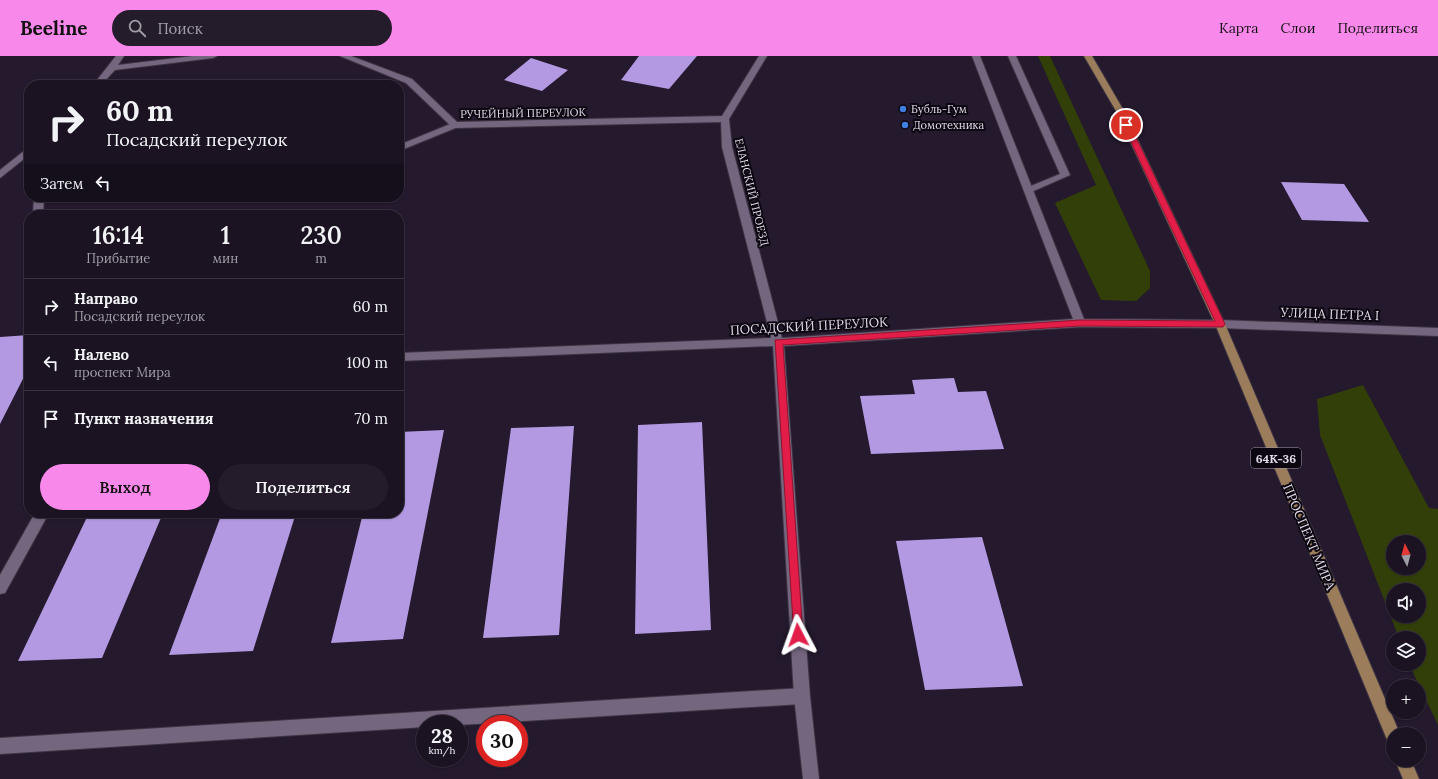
<!DOCTYPE html>
<html lang="ru">
<head>
<meta charset="utf-8">
<style>
	:root { --surface:#1b1322; --page:#241c2a; --text:#f1f3f6; --muted:#a09ea5; --line:#393240; --accent:#f888ea }
	body { margin:0; font-family:Lora,serif; background:var(--page); color:var(--text); height:100vh; display:flex; flex-direction:column; font-size:15px; white-space:nowrap }
	* { box-sizing:border-box; margin:0 }
	p { font-size:13px; color:var(--muted) }
	.icon { flex:none; width:22px; height:22px; fill:none; stroke:currentColor; stroke-width:2; stroke-linecap:round; stroke-linejoin:round }
	.map { position:relative; flex:1; overflow:hidden }
	.side { position:absolute; left:24px; top:154px; width:380px; height:308px; display:flex; flex-direction:column; background:var(--surface); border-radius:16px; box-shadow:0 1px 3px #0004,0 0 0 1px var(--line) }
	.side>* { flex:none }
	.banner { position:absolute; left:24px; top:24px; width:380px; height:122px; border-radius:16px; box-shadow:0 1px 3px #0004,0 0 0 1px var(--line); background:#1b1322; color:var(--text); overflow:hidden }
	.needle { width:26px; rotate:354deg }
	.tools { position:absolute; left:1386px; top:479px; display:grid; gap:8px }
	.tools a { display:grid; place-items:center; width:40px; height:40px; border-radius:50%; background:var(--surface); box-shadow:0 1px 3px #0004,0 0 0 1px var(--line); font-size:20px }
	.speed { position:absolute; left:416px; top:659px; display:flex; gap:8px; font-size:20px; font-weight:700; text-align:center }
	.speed>* { display:grid; place-content:center; width:52px; height:52px; border-radius:50%; background:var(--surface); box-shadow:0 1px 3px #0004,0 0 0 1px var(--line); line-height:1 }
	.speed small { font-size:10px; font-weight:400 }
	.speed .limit { border:6px solid #d22; background:#fff; color:#111 }
	.pin { position:absolute; display:grid; place-items:center; width:34px; height:34px; color:#fff; margin:-17px; border:2px solid #fff; border-radius:50%; box-shadow:0 1px 4px #0007 }
	.me { position:absolute; width:44px; margin:-22px; rotate:356deg; stroke-linejoin:round; filter:drop-shadow(0 0 3px #0008) }
	.turn { display:flex; align-items:center; gap:14px; height:84px; padding:0 16px; font-size:18px }
	.turn .icon { width:52px; height:52px; stroke-width:2.5 }
	.turn b { display:block; font-size:28px; line-height:34px }
	.then { display:flex; align-items:center; height:38px; padding:0 16px; background:#0003; gap:8px; font-size:15px }
	.eta { display:flex; justify-content:space-evenly; align-items:center; height:68px; text-align:center }
	.eta b { font-size:24px; font-weight:600; line-height:28px }
	.button { display:flex; gap:8px; margin-top:auto; padding:8px 16px }
	.button a { flex:1; height:46px; border-radius:24px; background:var(--accent); color:#111; font-size:16px; font-weight:600; line-height:46px; text-align:center }
	.button a+a { background:var(--page); color:var(--text) }
	ul { padding:0; list-style:none }
	li { display:flex; align-items:center; gap:12px; height:56px; padding:0 16px; border-top:1px solid var(--line) }
	li div { flex:1 }
	li b { display:block; font-size:15px }
	li em { font-style:normal }
	header { display:flex; align-items:center; gap:24px; box-sizing:border-box; height:56px; padding:0 20px; background:var(--accent); color:#111 }
	header strong { font-size:19px }
	nav { display:flex; gap:22px; margin-inline-start:auto; font-size:14px }
	.search { width:280px; height:36px; background:var(--page); display:flex; align-items:center; gap:10px; box-sizing:border-box; padding:0 14px; border-radius:22px; color:var(--muted); font-size:15px }
	.map>svg:first-child { display:block }
	.green { fill:#323f09; fill-rule:evenodd }
	.building { fill:#b399e2 }
	.lines { fill:none; stroke-linecap:round; stroke-linejoin:round }
	.service-casing { stroke:#3c3343; stroke-width:2 }
	.minor-casing { stroke:#3c3343; stroke-width:2 }
	.primary-casing { stroke:#3c3343; stroke-width:2 }
	.service { fill:#74667f; fill-rule:evenodd }
	.minor { fill:#74667f; fill-rule:evenodd }
	.primary { fill:#9b7d5c; fill-rule:evenodd }
	.route { fill:#e11d48; stroke:#92132f }
	.shop-dot { fill:#3f7fe0; stroke:#0b060f; stroke-width:1.5 }
	.labels { text-anchor:middle; dominant-baseline:central; stroke-width:4; stroke-linejoin:round; paint-order:stroke }
	.far-poi-label { font-size:11px; fill:#e1dae8; stroke:#0b060f; text-anchor:start }
	.far-street-label { font-size:11px; fill:#e1dae8; stroke:#0b060f }
	.shield { fill:#0b060f; stroke:#a19aa7; stroke-width:1 }
	.shield-label { font-size:12px; font-weight:bold; fill:#e1dae8 }
	.street-label { font-size:13px; fill:#e1dae8; stroke:#0b060f }
</style>
</head>
<body>
<header>
<strong>Beeline</strong>
<div class="search"><svg class="icon" aria-label="search" viewBox="0 0 24 24"><circle cx="10" cy="10" r="6"/><path d="M15 15l6 6"/></svg>Поиск</div>
<nav><a>Карта</a><a>Слои</a><a>Поделиться</a></nav>
</header>
<div class="map">
<svg width="1438" height="723" viewBox="0 0 1438 723">
	<rect width="100%" height="100%" fill="#24192d"/>
	<path class="green" d="M 1038,0 L 1050,0 L 1150,215 L 1150,232 L 1136,245 L 1101,244 L 1055,147 L 1096,129 Z
		M 1363,329 L 1429,452 L 1438,453 L 1438,669 L 1409,608 L 1419,608 L 1419,582 L 1399,582 L 1320,379 L 1317,343 ZM 1393,486 L 1419,486 L 1419,512 L 1393,512 ZM 1393,534 L 1419,534 L 1419,560 L 1393,560 Z"/>
	<path class="building" d="M 639,0 L 697,0 L 669,33 L 621,24 Z
		M 531,2 L 568,14 L 542,35 L 504,24 Z
		M 1281,126 L 1344,128 L 1369,166 L 1302,164 Z
		M 29,279 L 29,311 L 0,368 L 0,281 Z
		M 954,322 L 958,336 L 986,335 L 1004,393 L 871,398 L 860,340 L 915,338 L 912,324 Z
		M 702,366 L 711,574 L 635,578 L 638,369 Z
		M 574,370 L 559,579 L 483,582 L 511,372 Z
		M 444,374 L 403,583 L 331,587 L 363,457 L 399,457 L 399,376 Z
		M 89,457 L 163,457 L 102,602 L 18,605 Z
		M 222,457 L 296,457 L 253,595 L 169,599 Z
		M 982,481 L 1023,630 L 925,634 L 896,485 Z"/>
	<g class="lines">
		<defs>
			<path id="service" d="M 1008,0 L 1016,0 L 1070,119 L 1029,137 L 1026,136 L 1026,132 L 1060,118 Z
				M 455,66 L 459,69 L 458,71 L 399,95 L 399,89 Z
				M 802,632 L 807,635 L 810,640 L 807,645 L 802,648 L 459,669 L 425,668 L 425,671 L 0,698 L 0,682 Z"/>
			<path id="minor" d="M 116,0 L 124,0 L 118,9 L 193,0 L 217,0 L 213,2 L 115,14 L 101,29 L 93,29 Z
				M 340,0 L 351,0 L 412,23 L 457,66 L 722,60 L 759,0 L 767,0 L 729,63 L 732,91 L 782,282 L 1073,263 L 972,0 L 980,0 L 1084,263 L 1220,264 L 1438,272 L 1438,280 L 1220,272 L 1080,271 L 784,290 L 810,640 L 819,723 L 803,723 L 794,640 L 773,290 L 399,305 L 399,297 L 771,282 L 722,91 L 721,66 L 455,72 L 452,71 L 406,27 Z
				M 29,91 L 29,99 L 0,122 L 0,114 Z
				M 34,141 L 44,141 L 43,159 L 33,159 Z
				M 35,457 L 49,457 L 5,537 L 0,538 L 0,519 Z"/>
			<path id="primary" d="M 1084,0 L 1092,0 L 1124,55 L 1225,268 L 1400,678 L 1393,678 L 1393,689 L 1388,686 L 1215,268 L 1116,55 Z
				M 1395,704 L 1411,704 L 1419,723 L 1403,723 Z"/>
		</defs>
		<use href="#service" class="service-casing"/>
		<use href="#minor" class="minor-casing"/>
		<use href="#primary" class="primary-casing"/>
		<use href="#service" class="service"/>
		<use href="#minor" class="minor"/>
		<use href="#primary" class="primary"/>
	</g>
	<path class="route" d="M 1126,67 L 1130,69 L 1225,268 L 1223,271 L 1080,270 L 783,289 L 803,579 L 801,582 L 798,584 L 794,582 L 775,284 L 1080,264 L 1215,265 L 1123,69 Z"/>
	<g class="shop-dot">
		<circle cx="903" cy="53" r="4"/>
		<circle cx="905" cy="69" r="4"/>
	</g>
	<g class="labels">
		<g class="far-poi-label">
			<text x="911" y="53">Бубль-Гум</text>
			<text x="913" y="69">Домотехника</text>
		</g>
		<g class="far-street-label">
			<text transform="translate(523 57) rotate(-1)">РУЧЕЙНЫЙ ПЕРЕУЛОК</text>
			<text transform="translate(752 136) rotate(76)">ЕЛАНСКИЙ ПРОЕЗД</text>
		</g>
		<rect class="shield" x="1251" y="392" width="50" height="20" rx="3"/>
		<g class="shield-label">
			<text x="1276" y="402">64К-36</text>
		</g>
		<g class="street-label">
			<text transform="translate(1330 258) rotate(2)">УЛИЦА ПЕТРА I</text>
			<text transform="translate(809 270) rotate(-3)">ПОСАДСКИЙ ПЕРЕУЛОК</text>
			<text transform="translate(1309 481) rotate(67)">ПРОСПЕКТ МИРА</text>
		</g>
	</g>
</svg>
<div class="tools">
<a><svg class="needle" viewBox="-14 -14 28 28"><path d="M0-13l5 13h-10z" fill="#e53935"/><path d="M0 13l5-13h-10z" fill="#a09ea5"/></svg></a>
<a><svg class="icon" aria-label="sound" viewBox="0 0 24 24"><path d="M4 9h4l5-4v14l-5-4H4zM17 9q2 3 0 6"/></svg></a>
<a><svg class="icon" aria-label="layers" viewBox="0 0 24 24"><path d="M12 4l9 5-9 5-9-5zM3 14l9 5 9-5"/></svg></a>
<a>+</a>
<a>−</a>
</div>
<div class="speed"><div>28<small>km/h</small></div><div class="limit">30</div></div>
<div class="pin" style="left:1126px;top:69px;background:#d93025"><svg class="icon" aria-label="arrive" viewBox="0 0 24 24"><path d="M6 21V4h12l-3 4 3 4H6"/></svg></div>
<svg class="me" style="left:798px;top:579px" viewBox="-20 -20 40 40"><path d="M0-17L14 15 0 8-14 15z" fill="#e11d48" stroke="#fff" stroke-width="4"/></svg>
<div class="banner">
<div class="turn"><svg class="icon" aria-label="right" viewBox="0 0 24 24"><path d="M7 20v-9h11M14 6l5 5-5 5"/></svg><div><b>60 m</b>Посадский переулок</div></div>
<div class="then">Затем<svg class="icon" aria-label="left" viewBox="0 0 24 24"><path d="M17 20v-9H6M10 6l-5 5 5 5"/></svg></div>
</div>
<section class="side">
<div class="eta">
<div><b>16:14</b><p>Прибытие</p></div>
<div><b>1</b><p>мин</p></div>
<div><b>230</b><p>m</p></div>
</div>
<ul>
<li><svg class="icon" aria-label="right" viewBox="0 0 24 24"><path d="M7 20v-9h11M14 6l5 5-5 5"/></svg><div><b>Направо</b><p>Посадский переулок</p></div><em>60 m</em></li>
<li><svg class="icon" aria-label="left" viewBox="0 0 24 24"><path d="M17 20v-9H6M10 6l-5 5 5 5"/></svg><div><b>Налево</b><p>проспект Мира</p></div><em>100 m</em></li>
<li><svg class="icon" aria-label="arrive" viewBox="0 0 24 24"><path d="M6 21V4h12l-3 4 3 4H6"/></svg><div><b>Пункт назначения</b></div><em>70 m</em></li>
</ul>
<div class="button"><a>Выход</a><a>Поделиться</a></div>
</section>
</div>
</body>
</html>
